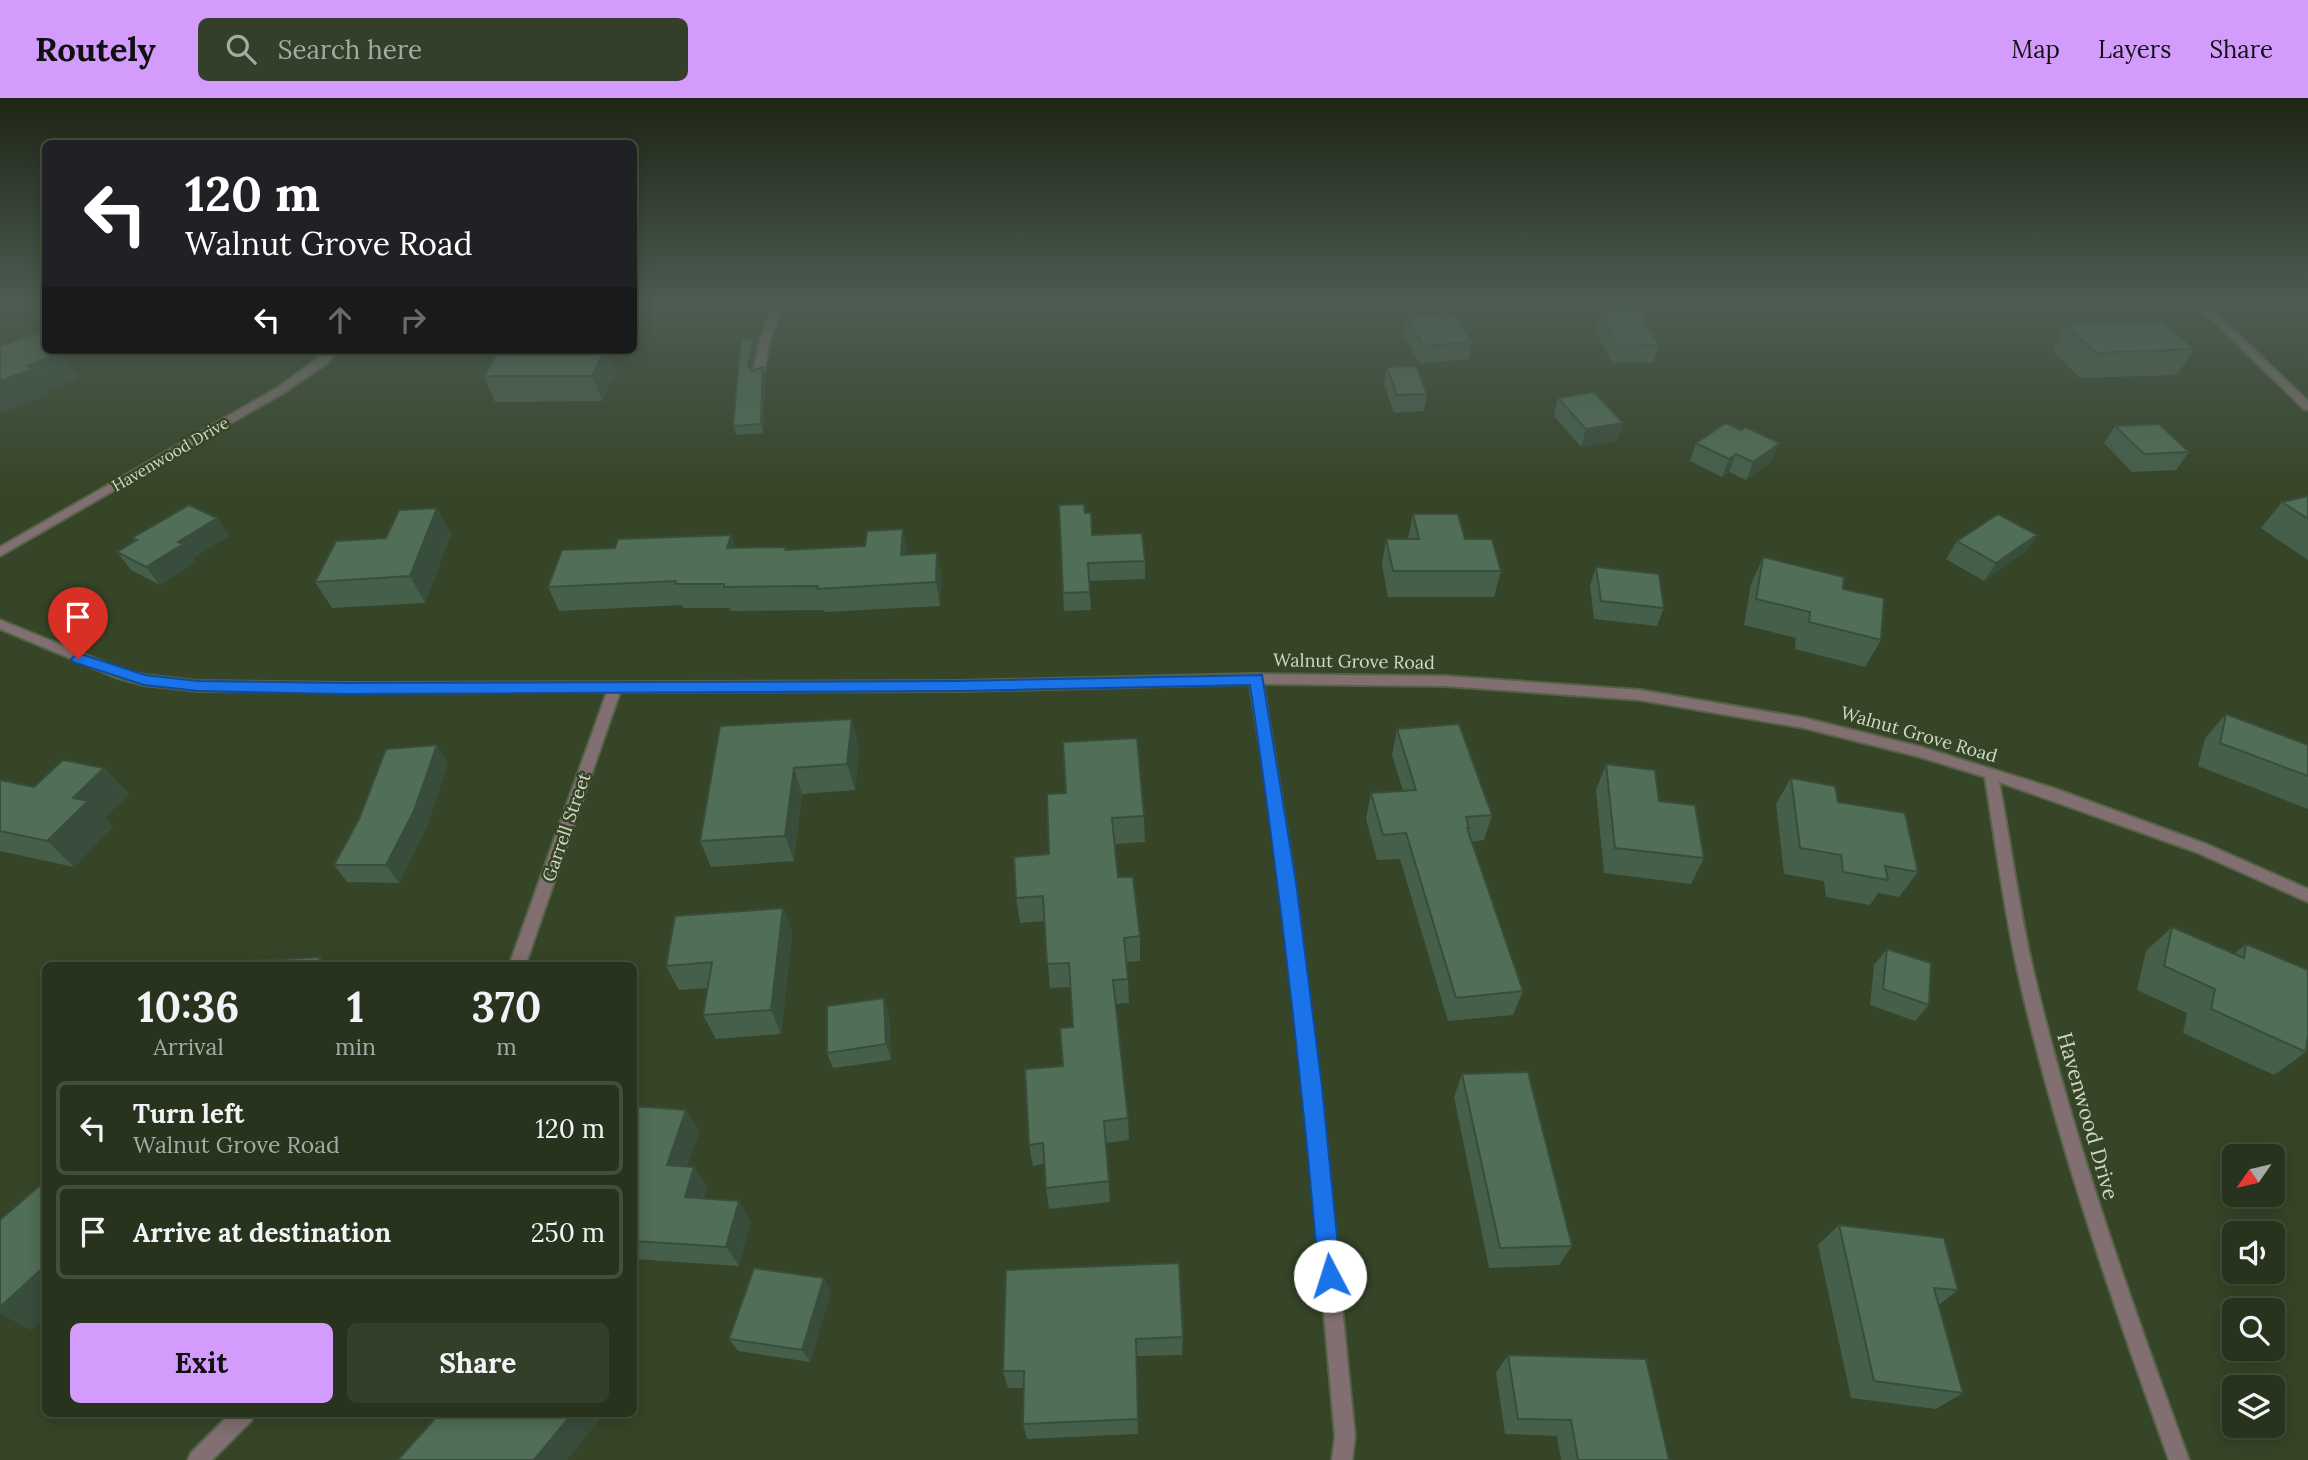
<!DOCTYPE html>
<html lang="en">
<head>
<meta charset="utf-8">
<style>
	:root { --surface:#28331d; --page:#343f2a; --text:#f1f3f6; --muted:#a5aaa4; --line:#444e3b; --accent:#d39cfc }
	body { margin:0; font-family:Lora,serif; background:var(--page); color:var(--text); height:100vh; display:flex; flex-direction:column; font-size:26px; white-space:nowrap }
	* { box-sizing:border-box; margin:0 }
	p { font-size:23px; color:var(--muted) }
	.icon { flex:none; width:38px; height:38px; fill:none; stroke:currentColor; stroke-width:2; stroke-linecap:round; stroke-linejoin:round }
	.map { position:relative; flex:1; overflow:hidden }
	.panel { position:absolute; left:42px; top:864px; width:595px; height:455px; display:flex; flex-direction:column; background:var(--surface); border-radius:10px; box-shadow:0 4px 18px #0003,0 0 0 2px var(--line) }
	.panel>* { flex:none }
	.hud { position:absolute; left:42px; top:42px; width:595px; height:214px; border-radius:10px; box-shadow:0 4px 18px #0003,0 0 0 2px var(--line); background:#202124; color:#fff; overflow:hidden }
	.needle { width:46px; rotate:236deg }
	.controls { position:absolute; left:2222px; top:1046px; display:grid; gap:14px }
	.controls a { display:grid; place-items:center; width:63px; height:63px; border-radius:10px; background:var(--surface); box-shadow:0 4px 18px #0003,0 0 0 2px var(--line); font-size:35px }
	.pin { position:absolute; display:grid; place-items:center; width:60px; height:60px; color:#fff; margin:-72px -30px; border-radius:50% 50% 50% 0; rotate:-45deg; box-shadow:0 0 7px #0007 }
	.pin .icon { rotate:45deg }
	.me { position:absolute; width:77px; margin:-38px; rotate:355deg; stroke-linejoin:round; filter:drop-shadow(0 0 5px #0008) }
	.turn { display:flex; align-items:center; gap:24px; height:147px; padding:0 28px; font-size:32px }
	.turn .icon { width:91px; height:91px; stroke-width:2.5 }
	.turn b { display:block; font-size:49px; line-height:60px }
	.lanes { display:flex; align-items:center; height:66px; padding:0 28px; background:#0003; justify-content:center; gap:35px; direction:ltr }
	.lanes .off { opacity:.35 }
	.eta { display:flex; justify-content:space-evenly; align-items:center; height:119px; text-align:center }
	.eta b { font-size:42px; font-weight:800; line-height:49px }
	.button { display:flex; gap:14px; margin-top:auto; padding:14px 28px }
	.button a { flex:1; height:80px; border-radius:10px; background:var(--accent); color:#111; font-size:28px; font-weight:800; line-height:80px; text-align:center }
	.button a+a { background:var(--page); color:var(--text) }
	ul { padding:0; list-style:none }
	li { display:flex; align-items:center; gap:21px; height:94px; margin:0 14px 10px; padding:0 14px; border:4px solid var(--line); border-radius:10px }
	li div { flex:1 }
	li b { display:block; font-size:26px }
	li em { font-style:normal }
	header { display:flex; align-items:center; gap:42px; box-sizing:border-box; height:98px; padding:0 35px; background:var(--accent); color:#111 }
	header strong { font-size:33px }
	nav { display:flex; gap:38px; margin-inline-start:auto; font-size:24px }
	.search { width:490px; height:63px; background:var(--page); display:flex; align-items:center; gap:18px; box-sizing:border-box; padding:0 24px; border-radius:10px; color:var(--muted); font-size:26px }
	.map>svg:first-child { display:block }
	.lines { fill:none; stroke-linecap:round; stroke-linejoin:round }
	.lane-casing { stroke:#556247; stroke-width:4 }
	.street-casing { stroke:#556247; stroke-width:4 }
	.lane { fill:#816f71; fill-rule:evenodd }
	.street { fill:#816f71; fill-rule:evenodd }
	.wall { fill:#465f4a }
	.shaded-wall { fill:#394d3c }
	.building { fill:#516e56; stroke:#394d3c; stroke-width:2 }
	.route { fill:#1a73e8; stroke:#114b97; stroke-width:2 }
	.labels { text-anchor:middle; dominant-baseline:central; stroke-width:5; stroke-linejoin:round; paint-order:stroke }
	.far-street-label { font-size:16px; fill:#d0d9c7; stroke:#364427 }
	.street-label { font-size:18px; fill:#d0d9c7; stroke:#364427 }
	.near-street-label { font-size:21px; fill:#d0d9c7; stroke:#364427 }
</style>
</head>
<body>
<header>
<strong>Routely</strong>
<div class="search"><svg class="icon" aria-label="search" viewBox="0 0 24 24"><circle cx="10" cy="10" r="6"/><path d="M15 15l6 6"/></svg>Search here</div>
<nav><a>Map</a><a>Layers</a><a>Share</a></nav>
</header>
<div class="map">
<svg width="2308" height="1362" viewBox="0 0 2308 1362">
	<rect width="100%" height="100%" fill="#364427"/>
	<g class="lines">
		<defs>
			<path id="lane" d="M 775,203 L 785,203 L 770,242 L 763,277 L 754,279 L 753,277 L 760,242 Z"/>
			<path id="street" d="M 2193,203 L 2203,203 L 2308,303 L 2308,312 L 2304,311 Z
				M 329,252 L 340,252 L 326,266 L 285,294 L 0,458 L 0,449 L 277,290 Z
				M 0,522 L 123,572 L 144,577 L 198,583 L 345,585 L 959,583 L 1256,576 L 1445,578 L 1640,592 L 1804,620 L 1921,649 L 2053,690 L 2206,746 L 2308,791 L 2308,804 L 2196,754 L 1999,684 C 2012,751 2020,821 2037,888 C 2076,1050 2132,1206 2189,1362 L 2169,1362 C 2113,1206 2059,1050 2021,888 C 2005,819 1996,748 1985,679 L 1920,659 L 1804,630 L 1640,602 L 1445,588 L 1263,586 L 1295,784 L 1320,989 L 1355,1339 L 1352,1362 L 1332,1362 L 1335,1339 L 1304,989 L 1281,784 L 1250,586 L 959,593 L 620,594 L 525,868 L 509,868 L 607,594 L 198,593 L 144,587 L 115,579 L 0,531 Z
				M 230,1316 L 254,1316 L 251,1323 L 212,1362 L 188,1362 L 191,1355 Z"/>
		</defs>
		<use href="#lane" class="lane-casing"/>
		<use href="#street" class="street-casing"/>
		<use href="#lane" class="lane"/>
		<use href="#street" class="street"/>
	</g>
	<path class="wall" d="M 1600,214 L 1659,247 L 1653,265 L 1612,265 L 1595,231 Z
		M 1407,220 L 1438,220 L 1472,244 L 1469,261 L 1420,266 L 1404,237 Z
		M 2066,227 L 2194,251 L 2177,277 L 2080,280 L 2052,252 Z
		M 756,249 L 751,272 L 752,273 L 763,269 L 765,278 L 763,335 L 736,337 L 733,328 Z
		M 499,252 L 608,252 L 616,274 L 602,303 L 495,304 L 484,278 Z
		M 1387,269 L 1427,296 L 1424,313 L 1394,315 L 1384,286 Z
		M 1558,300 L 1623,325 L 1617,343 L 1581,349 L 1554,318 Z
		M 2115,328 L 2189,354 L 2176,372 L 2132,374 L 2104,345 Z
		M 1696,345 L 1772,363 L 1746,382 L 1729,374 L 1722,379 L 1690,363 Z
		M 2308,398 L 2308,462 L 2261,430 L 2282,404 Z
		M 437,410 L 451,436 L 425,505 L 332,510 L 315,484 Z
		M 1085,415 L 1092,437 L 1145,463 L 1145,481 L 1089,483 L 1091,512 L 1064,513 L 1063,495 Z
		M 1413,416 L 1465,441 L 1501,473 L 1494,499 L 1388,499 L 1382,467 L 1386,441 L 1408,441 Z
		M 217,420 L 229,438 L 193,460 L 196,464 L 160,487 L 131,472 L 117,454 L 135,444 L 132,440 Z
		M 731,437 L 735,450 L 786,449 L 787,452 L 907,454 L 907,457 L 937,455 L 941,479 L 940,508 L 824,514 L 823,512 L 731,513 L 730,510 L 683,510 L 682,507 L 559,513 L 548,489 L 615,450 Z
		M 2037,437 L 2025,454 L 1984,483 L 1946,461 L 1957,443 Z
		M 1763,459 L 1843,491 L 1881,542 L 1865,569 L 1795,551 L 1796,540 L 1744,527 L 1751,486 Z
		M 1596,469 L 1664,510 L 1657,528 L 1594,521 L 1590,487 Z
		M 2226,616 L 2308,647 L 2308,711 L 2198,668 L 2205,640 Z
		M 720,628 L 859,647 L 855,692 L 802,696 L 794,763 L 711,769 L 700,743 Z
		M 1397,631 L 1492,717 L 1484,742 L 1471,744 L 1523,893 L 1513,917 L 1448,923 L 1400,761 L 1377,762 L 1366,721 L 1371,695 L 1403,693 L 1392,657 Z
		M 448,665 L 426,730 L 399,785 L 347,784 L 334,767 Z
		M 1606,666 L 1659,703 L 1704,760 L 1691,786 L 1604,775 L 1596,692 Z
		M 104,670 L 129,696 L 104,720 L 113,729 L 74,769 L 0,753 L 0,682 L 34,689 Z
		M 1791,680 L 1838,704 L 1918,774 L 1899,799 L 1878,795 L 1870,807 L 1826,799 L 1824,783 L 1784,776 L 1776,706 Z
		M 1047,696 L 1144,718 L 1145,744 L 1115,746 L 1118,779 L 1140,838 L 1140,863 L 1127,864 L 1129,905 L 1115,906 L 1128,1020 L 1129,1042 L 1106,1045 L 1110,1104 L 1049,1111 L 1046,1090 L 1044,1066 L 1033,1068 L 1029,1047 L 1063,968 L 1073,929 L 1070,889 L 1050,890 L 1044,823 L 1020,825 L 1016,800 L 1049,756 Z
		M 783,810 L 792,835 L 781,936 L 716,941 L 703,917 L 708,890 L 679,892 L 666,868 Z
		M 2172,829 L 2234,856 L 2246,846 L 2306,954 L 2274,977 L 2183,935 L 2187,915 L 2137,892 L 2146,853 Z
		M 1887,851 L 1929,907 L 1915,923 L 1870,907 L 1874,867 Z
		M 889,916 L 891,962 L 833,970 L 827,955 Z
		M 1462,976 L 1572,1148 L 1559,1167 L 1489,1170 L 1454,999 Z
		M 634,1008 L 686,1012 L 699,1034 L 687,1068 L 694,1069 L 707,1090 L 704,1100 L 751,1123 L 739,1168 L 634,1161 Z
		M 1839,1127 L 1958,1192 L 1939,1207 L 1963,1295 L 1936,1311 L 1851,1300 L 1818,1147 Z
		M 1006,1172 L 1183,1239 L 1182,1257 L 1136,1258 L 1138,1336 L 1027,1341 L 1023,1326 L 1023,1290 L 1008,1290 L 1003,1273 Z
		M 831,1193 L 810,1264 L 738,1253 L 729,1241 Z
		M 1508,1257 L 1669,1362 L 1561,1362 L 1557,1338 L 1505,1336 L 1496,1275 Z"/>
	<path class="shaded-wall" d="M 754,241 L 756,249 L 750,276 L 748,268 Z
		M 605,252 L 608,252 L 616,274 L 602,303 L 592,278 Z
		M 61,255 L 79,281 L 47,293 L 50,297 L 0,316 L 0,283 L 27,268 Z
		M 763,269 L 765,278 L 763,335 L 761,326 Z
		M 1623,325 L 1617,343 L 1581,349 L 1586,331 Z
		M 1780,345 L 1772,363 L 1746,382 L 1753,364 Z
		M 1736,356 L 1729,374 L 1722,379 L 1729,361 Z
		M 437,410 L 451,436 L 425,505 L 410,478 Z
		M 217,420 L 229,438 L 193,460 L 196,464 L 160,487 L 146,469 L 178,444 Z
		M 903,431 L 907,454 L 906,481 L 901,457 Z
		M 731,437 L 738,460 L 727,450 Z
		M 2037,437 L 2025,454 L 1984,483 L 1996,465 Z
		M 937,455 L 941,479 L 940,508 L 936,484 Z
		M 852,621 L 859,647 L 855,692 L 847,666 Z
		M 437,647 L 448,665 L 426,730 L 399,785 L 386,767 Z
		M 104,670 L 129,696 L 104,720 L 113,729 L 74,769 L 47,743 L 73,700 Z
		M 794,670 L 802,696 L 794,763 L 785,738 Z
		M 783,810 L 792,835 L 781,936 L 771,912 Z
		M 321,859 L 328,868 L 317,868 Z
		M 884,900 L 889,916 L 891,962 L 886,946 Z
		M 686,1012 L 699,1034 L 681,1088 L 667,1067 Z
		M 694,1069 L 707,1090 L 699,1119 L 685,1099 Z
		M 739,1103 L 751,1123 L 739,1168 L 726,1149 Z
		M 46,1167 L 46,1218 L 31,1232 L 0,1216 L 0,1209 Z
		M 824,1180 L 831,1193 L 810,1264 L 802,1252 Z
		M 572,1316 L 601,1316 L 603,1318 L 567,1362 L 534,1362 Z"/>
	<path class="building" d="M 1640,213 L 1659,247 L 1617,248 L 1600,214 Z
		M 1436,217 L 1438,220 L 1456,219 L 1472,244 L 1424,248 L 1407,220 Z
		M 2162,223 L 2194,251 L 2096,255 L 2066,227 Z
		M 37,235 L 46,242 L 46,252 L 57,252 L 61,255 L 27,268 L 31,272 L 0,283 L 0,248 Z
		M 741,240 L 754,241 L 748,268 L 752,273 L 763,269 L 761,326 L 733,328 Z
		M 499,252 L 605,252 L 592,278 L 484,278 Z
		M 1416,268 L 1427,296 L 1397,297 L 1387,269 Z
		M 1594,294 L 1623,325 L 1586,331 L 1558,300 Z
		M 1726,325 L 1741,332 L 1745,329 L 1780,345 L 1753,364 L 1736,356 L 1729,361 L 1696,345 Z
		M 2159,326 L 2189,354 L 2144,356 L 2115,328 Z
		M 2308,398 L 2308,421 L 2282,404 Z
		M 1084,406 L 1085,415 L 1091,415 L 1092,437 L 1142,435 L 1145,463 L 1088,465 L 1090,494 L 1063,495 L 1059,407 Z
		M 189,407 L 217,420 L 178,444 L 183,446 L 146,469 L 117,454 L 137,442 L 132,440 Z
		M 437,410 L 410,478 L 315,484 L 336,443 L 386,440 L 399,412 Z
		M 1413,416 L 1458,416 L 1465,441 L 1492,441 L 1501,473 L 1393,473 L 1386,441 L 1419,441 Z
		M 1998,416 L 2037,437 L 1996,465 L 1957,443 Z
		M 903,431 L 901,457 L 937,455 L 936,484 L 817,491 L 818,488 L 724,489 L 724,486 L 675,486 L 676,483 L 548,489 L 562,452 L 615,450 L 618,441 L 731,437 L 727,450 L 786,449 L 785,452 L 865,448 L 867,433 Z
		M 1763,459 L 1844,479 L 1843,491 L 1884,500 L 1881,542 L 1809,524 L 1810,514 L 1756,501 Z
		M 1596,469 L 1659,476 L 1664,510 L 1601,503 Z
		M 2226,616 L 2308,647 L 2308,678 L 2220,645 Z
		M 852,621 L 847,666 L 794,670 L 785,738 L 700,743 L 720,628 Z
		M 1459,626 L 1492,717 L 1466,719 L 1469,730 L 1467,730 L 1523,893 L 1456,900 L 1406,735 L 1383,737 L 1371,695 L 1416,692 L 1397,631 Z
		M 1137,640 L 1144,718 L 1112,720 L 1118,779 L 1133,779 L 1140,838 L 1124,840 L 1128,881 L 1113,882 L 1128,1020 L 1104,1023 L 1109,1083 L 1046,1090 L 1043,1045 L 1029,1047 L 1025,971 L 1063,968 L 1060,930 L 1073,929 L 1069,865 L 1047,866 L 1043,798 L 1016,800 L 1014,759 L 1049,756 L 1047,696 L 1066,695 L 1063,644 Z
		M 437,647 L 414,713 L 386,767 L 334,767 L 359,721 L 386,651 Z
		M 63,662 L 104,670 L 73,700 L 88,703 L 47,743 L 0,733 L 0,682 L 34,689 Z
		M 1606,666 L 1655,672 L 1659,703 L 1695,707 L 1704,760 L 1615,750 Z
		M 1791,680 L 1835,688 L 1838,704 L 1905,715 L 1918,774 L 1885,768 L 1888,782 L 1843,774 L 1841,757 L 1800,750 Z
		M 783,810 L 771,912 L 703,917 L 712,864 L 666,868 L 675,818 Z
		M 2172,829 L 2244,860 L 2246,846 L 2308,872 L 2308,936 L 2306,954 L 2211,911 L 2215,891 L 2164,868 Z
		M 1887,851 L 1931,865 L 1929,907 L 1883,891 Z
		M 321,859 L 317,868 L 240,868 L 242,863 Z
		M 884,900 L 886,946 L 827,955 L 827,908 Z
		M 1528,974 L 1572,1148 L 1500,1150 L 1462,976 Z
		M 634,1008 L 686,1012 L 667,1067 L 694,1069 L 685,1099 L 739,1103 L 726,1149 L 634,1143 Z
		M 46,1082 L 46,1167 L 0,1209 L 0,1122 Z
		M 1839,1127 L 1944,1140 L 1958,1192 L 1934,1190 L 1963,1295 L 1874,1283 Z
		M 1179,1165 L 1183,1239 L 1136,1241 L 1138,1321 L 1023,1326 L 1024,1273 L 1003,1273 L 1006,1172 Z
		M 754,1170 L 824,1180 L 802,1252 L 729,1241 Z
		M 1508,1257 L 1646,1261 L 1669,1362 L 1578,1362 L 1571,1322 L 1518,1321 Z
		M 439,1316 L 572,1316 L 534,1362 L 398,1362 Z"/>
	<linearGradient id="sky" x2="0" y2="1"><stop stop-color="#1e2515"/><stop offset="0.52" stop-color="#4c5c52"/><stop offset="1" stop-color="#4c5c52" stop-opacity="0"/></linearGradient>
	<rect width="2308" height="394" fill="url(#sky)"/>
	<path class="route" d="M 78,555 L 145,577 L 198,583 L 345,585 L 959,583 L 1262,577 L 1296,784 L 1322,989 L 1341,1178 L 1338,1185 L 1330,1188 L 1322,1185 L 1319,1178 C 1302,980 1279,783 1250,587 L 959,593 L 345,596 L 198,593 L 144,587 L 73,564 L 71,561 Z"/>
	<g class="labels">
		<g class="far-street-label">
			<text transform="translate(170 356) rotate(-30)">Havenwood Drive</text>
		</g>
		<g class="street-label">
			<text transform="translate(1354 563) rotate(1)">Walnut Grove Road</text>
			<text transform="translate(1919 636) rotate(16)">Walnut Grove Road</text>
			<text transform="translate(566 729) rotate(-71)">Garrell Street</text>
		</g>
		<g class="near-street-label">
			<text transform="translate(2088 1018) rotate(74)">Havenwood Drive</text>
		</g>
	</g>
</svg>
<div class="controls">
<a><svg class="needle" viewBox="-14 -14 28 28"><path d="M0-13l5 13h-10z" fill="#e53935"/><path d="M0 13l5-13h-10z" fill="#a5aaa4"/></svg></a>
<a><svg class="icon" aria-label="sound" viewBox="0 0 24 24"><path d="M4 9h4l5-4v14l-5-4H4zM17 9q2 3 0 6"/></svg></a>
<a><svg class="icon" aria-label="search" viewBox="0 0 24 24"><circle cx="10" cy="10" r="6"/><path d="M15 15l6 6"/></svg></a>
<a><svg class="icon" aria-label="layers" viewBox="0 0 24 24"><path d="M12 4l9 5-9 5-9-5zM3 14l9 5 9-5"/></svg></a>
</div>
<div class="pin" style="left:78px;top:561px;background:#d93025"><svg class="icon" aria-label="arrive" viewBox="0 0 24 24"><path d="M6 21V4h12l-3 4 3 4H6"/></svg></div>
<svg class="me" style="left:1330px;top:1178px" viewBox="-20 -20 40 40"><circle r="19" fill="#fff"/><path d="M0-13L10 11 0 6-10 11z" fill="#1a73e8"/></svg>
<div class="hud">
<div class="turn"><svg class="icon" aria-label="left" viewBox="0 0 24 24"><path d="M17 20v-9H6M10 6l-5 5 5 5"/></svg><div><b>120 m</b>Walnut Grove Road</div></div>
<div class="lanes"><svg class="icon" aria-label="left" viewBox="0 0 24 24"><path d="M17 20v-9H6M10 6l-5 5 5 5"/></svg><svg class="icon off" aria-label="ahead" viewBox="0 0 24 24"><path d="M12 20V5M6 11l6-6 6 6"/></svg><svg class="icon off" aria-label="right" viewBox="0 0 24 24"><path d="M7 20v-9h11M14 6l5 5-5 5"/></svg></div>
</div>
<section class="panel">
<div class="eta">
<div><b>10:36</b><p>Arrival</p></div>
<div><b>1</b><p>min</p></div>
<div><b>370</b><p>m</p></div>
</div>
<ul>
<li><svg class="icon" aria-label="left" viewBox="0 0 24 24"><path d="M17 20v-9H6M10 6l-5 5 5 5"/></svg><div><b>Turn left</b><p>Walnut Grove Road</p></div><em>120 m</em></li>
<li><svg class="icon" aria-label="arrive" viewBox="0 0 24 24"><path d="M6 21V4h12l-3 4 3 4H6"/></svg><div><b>Arrive at destination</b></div><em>250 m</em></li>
</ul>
<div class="button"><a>Exit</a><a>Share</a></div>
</section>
</div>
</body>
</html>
